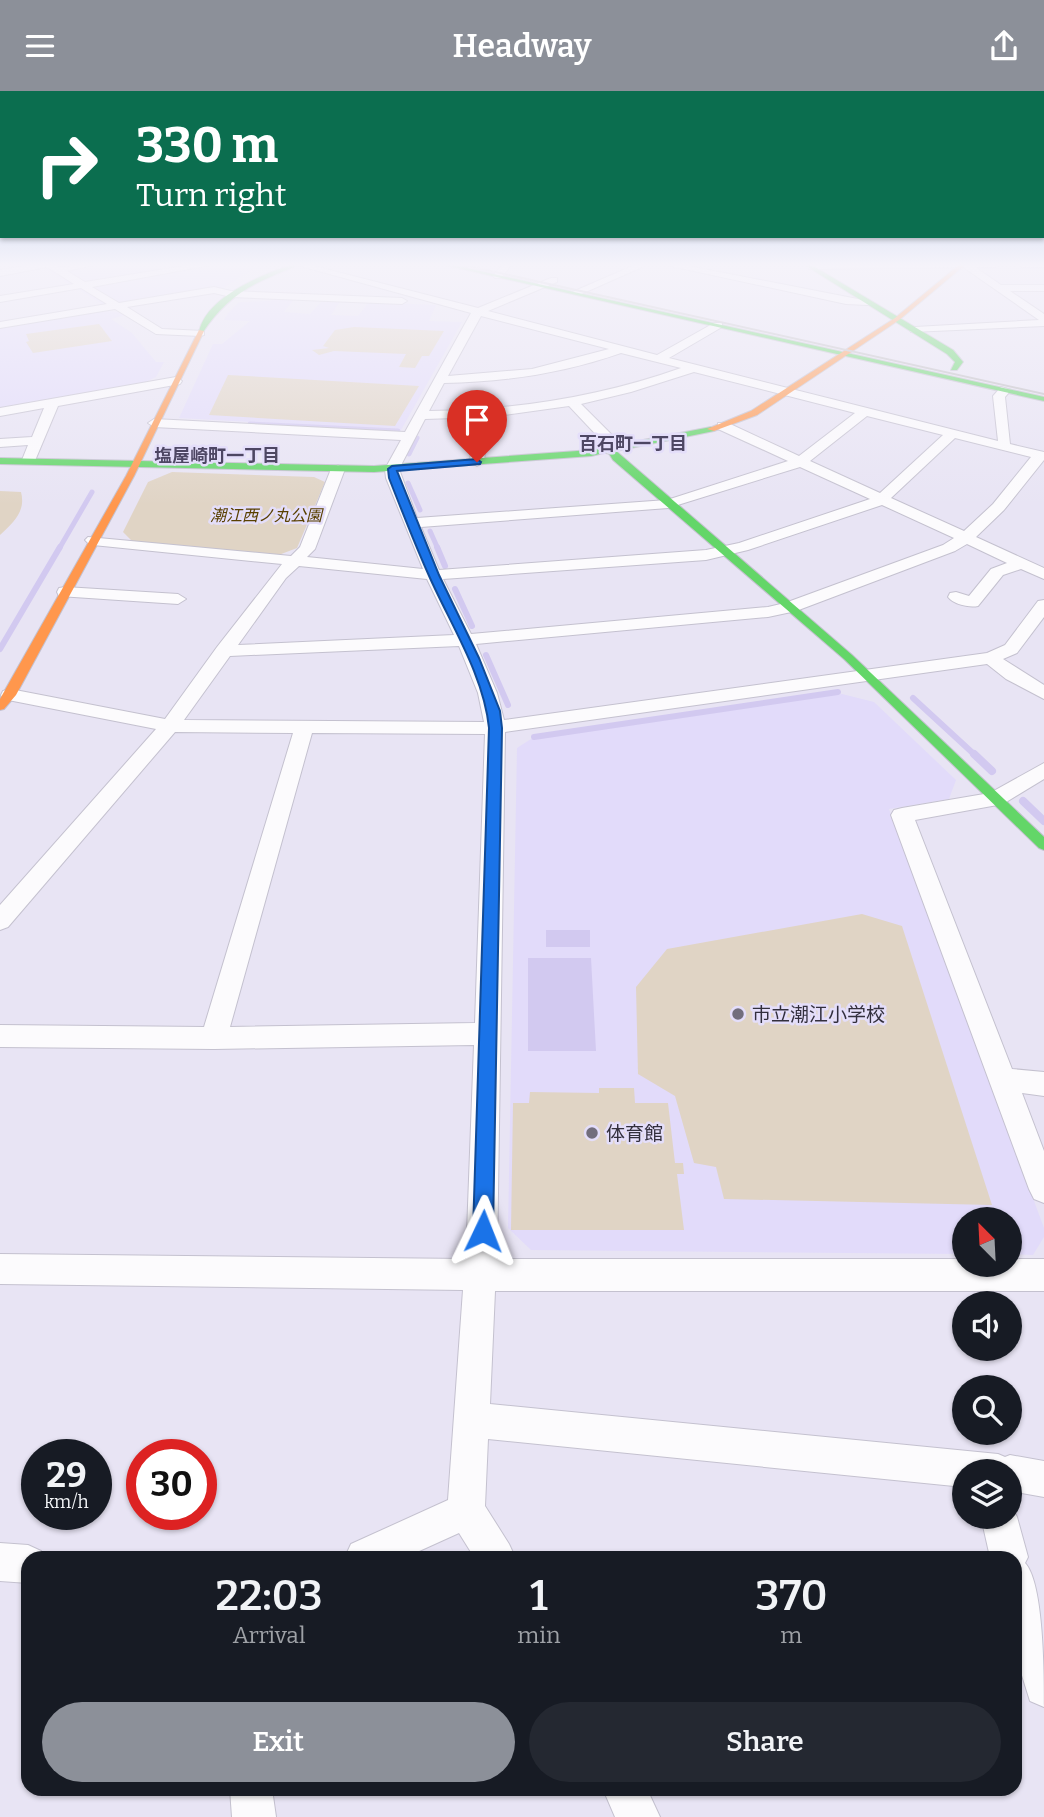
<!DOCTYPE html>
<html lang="en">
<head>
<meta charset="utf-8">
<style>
	:root { --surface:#171b24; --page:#242831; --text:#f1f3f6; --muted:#9ea1a6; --accent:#8c9099 }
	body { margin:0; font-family:Bitter,"Noto Sans JP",serif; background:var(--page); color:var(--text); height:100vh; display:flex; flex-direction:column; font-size:26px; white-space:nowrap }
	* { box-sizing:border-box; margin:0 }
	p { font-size:23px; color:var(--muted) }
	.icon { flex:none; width:38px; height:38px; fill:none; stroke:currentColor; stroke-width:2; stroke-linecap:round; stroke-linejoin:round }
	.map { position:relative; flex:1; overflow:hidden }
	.side { position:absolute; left:21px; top:1460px; width:1001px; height:245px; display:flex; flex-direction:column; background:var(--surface); border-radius:21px; box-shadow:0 2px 5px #0004 }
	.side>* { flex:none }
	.top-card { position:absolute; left:0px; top:0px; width:1045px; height:147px; box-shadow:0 2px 5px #0004; background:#0b6e4f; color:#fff; overflow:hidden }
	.needle { width:46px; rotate:336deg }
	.buttons { position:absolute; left:952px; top:1116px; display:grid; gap:14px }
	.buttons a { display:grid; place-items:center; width:70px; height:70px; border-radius:50%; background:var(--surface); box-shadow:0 2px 5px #0004; font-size:35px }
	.speed { position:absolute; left:21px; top:1348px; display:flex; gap:14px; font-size:35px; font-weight:700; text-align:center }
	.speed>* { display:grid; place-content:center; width:91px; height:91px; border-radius:50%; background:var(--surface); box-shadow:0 2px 5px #0004; line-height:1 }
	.speed small { font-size:18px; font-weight:400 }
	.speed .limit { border:10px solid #d22; background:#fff; color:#111 }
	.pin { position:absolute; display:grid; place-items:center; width:60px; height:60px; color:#fff; margin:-72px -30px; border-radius:50% 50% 50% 0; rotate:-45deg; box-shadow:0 0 7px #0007 }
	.pin .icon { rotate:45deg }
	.me { position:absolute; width:77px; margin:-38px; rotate:2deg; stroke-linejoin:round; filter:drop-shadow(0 0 5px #0008) }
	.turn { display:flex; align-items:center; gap:24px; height:147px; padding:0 21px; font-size:32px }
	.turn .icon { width:91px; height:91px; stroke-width:2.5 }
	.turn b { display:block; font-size:49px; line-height:60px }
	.eta { display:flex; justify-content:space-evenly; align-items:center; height:119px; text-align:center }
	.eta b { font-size:42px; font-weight:600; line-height:49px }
	.cta { display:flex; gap:14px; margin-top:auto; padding:14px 21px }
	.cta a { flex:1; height:80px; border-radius:42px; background:var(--accent); color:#fff; font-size:28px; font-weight:600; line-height:80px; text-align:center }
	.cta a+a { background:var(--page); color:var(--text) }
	header { display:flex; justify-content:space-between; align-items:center; height:91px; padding:0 21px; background:var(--accent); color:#fff; font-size:32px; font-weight:600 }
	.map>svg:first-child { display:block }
	.built { fill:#e2dbfa }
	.green { fill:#e0d4c5 }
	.water { fill:#d2c9f0 }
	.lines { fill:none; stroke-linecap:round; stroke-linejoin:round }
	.stream-far2 { stroke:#d2c9f0; stroke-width:5 }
	.stream-far1 { stroke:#d2c9f0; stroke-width:6 }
	.stream { stroke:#d2c9f0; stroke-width:8 }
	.street-casing { stroke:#c4c1cf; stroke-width:2 }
	.fast-casing { stroke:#c4c1cf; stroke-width:2 }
	.slow-casing { stroke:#c4c1cf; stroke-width:2 }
	.street { fill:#fcfbfd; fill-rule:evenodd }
	.fast { fill:#63d668; fill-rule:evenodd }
	.slow { fill:#ff974d; fill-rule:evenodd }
	.tram { stroke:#c1bfc4; stroke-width:2 }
	.route { fill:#1a73e8; stroke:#114b97; stroke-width:2 }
	.poi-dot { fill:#726e7d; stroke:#e4defa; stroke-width:2.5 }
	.labels { text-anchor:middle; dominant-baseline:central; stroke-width:5; stroke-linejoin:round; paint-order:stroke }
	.far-park-label { font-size:16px; font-style:italic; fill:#594001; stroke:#e4defa }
	.far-neighbourhood-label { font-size:18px; font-weight:bold; fill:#4d4663; stroke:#e4defa }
	.poi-label { font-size:19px; fill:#322f3d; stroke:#e4defa; text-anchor:start }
</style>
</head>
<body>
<header><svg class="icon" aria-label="menu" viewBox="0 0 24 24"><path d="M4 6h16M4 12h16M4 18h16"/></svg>Headway<svg class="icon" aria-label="share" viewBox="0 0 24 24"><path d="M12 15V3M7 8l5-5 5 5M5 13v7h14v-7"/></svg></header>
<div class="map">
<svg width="1044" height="1726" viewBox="0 0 1044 1726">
	<rect width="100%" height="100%" fill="#e8e4f4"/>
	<path class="built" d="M 36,173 L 271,173 L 256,177 L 223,197 L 107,216 Z
		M 274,207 L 295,207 L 284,221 L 310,223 L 323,209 L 341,209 L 331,224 L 358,225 L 369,211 L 436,214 L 429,230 L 462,231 L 401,339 L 179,327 L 213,253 L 222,253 L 250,230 L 224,229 L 228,222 L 239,211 L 270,210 Z
		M 106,220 L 120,221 L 125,224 L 111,228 L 132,242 L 156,271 L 164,271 L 156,286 L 143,292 L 0,318 L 0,236 Z
		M 842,603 L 874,611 L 956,689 L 949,708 L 889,718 L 1044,1137 L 1044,1146 L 1033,1164 L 1010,1163 L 1010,1129 L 964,1129 L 964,1163 L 531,1159 L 508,1137 L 517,657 L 531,648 Z"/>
	<path class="green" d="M 99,233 L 112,250 L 33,262 L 26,251 L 29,250 L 26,243 Z
		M 354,236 L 444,240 L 429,265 L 422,265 L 415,277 L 399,276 L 406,263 L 334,260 L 319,264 L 312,259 L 329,257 L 323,255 L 335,239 Z
		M 228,284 L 419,295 L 395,335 L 209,324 Z
		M 172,381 L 314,386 L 325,391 L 297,457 L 276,465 L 132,450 L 123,441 L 148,391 Z
		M 0,400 L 21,401 C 26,420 14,431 0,444 Z
		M 862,823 L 902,835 L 992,1114 L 724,1108 L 716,1076 L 694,1072 L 675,1005 L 638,983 L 636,896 L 667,858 Z
		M 599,997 L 634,997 L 635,1012 L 668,1012 L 675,1072 L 683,1072 L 684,1083 L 677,1083 L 684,1139 L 511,1139 L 513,1012 L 529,1012 L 530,1001 L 599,1002 Z"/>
	<path class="water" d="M 546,839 L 590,839 L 590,856 L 546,856 Z
		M 528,867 L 591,867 L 596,960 L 528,960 Z"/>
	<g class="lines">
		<path class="stream-far2" d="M 250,333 L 398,340
			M 409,363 L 417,347
			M 408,392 L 420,419
			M 430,440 L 438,458
			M 59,458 L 92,401"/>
		<path class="stream-far1" d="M 437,456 L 445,475
			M 455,498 L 472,535
			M 0,558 L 60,456
			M 486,564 L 508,614
			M 913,607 L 976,665
			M 534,646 L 838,601"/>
		<path class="stream" d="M 974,663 L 992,680
			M 1023,710 L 1044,730"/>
		<defs>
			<path id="street" d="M 36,173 L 54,173 L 59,176 L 97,173 L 67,180 L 85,191 L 196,173 L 216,173 L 92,196 L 119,212 L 214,196 L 231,200 L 402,207 L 407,210 L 402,213 L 231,206 L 214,202 L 127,216 L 162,238 L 204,240 L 204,244 L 200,245 L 156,243 L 115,218 L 0,237 L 0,231 L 107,213 L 81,197 L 0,211 L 0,205 L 74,193 L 47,176 L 0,185 L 0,179 Z
				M 293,173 L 306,173 L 478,217 L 551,187 L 557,187 L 557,191 L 488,220 L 657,264 L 714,232 L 722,232 L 722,236 L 669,267 L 998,350 L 993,305 L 1001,296 L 1011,299 L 1005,306 L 1010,353 L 1044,361 L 1044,369 L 1004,419 L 976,446 L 1044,477 L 1044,488 L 1021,478 L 1003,484 L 978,515 C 969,517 953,513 948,506 L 950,502 L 956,501 L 969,505 L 991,478 L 1007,472 L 967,453 L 955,460 L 796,520 L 768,526 L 476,553 L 497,602 L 504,629 L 987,562 L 1005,554 L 1038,510 L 1044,509 L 1044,526 L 1017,562 L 1003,568 L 1044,594 L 1044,608 L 1006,588 L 987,573 L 505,641 L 497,1168 L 964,1168 L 964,1174 L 1010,1174 L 1010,1168 L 1044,1168 L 1044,1200 L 495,1200 L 490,1313 L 998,1363 L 1005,1366 L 1010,1364 L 1044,1370 L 1044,1406 L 1010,1400 L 1010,1381 L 964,1381 L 964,1396 L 488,1348 L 485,1415 L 509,1453 L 515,1466 L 474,1466 L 459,1442 L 406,1466 L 345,1466 L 351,1453 L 448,1409 L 463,1199 L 0,1193 L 0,1163 L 466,1168 L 474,954 L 214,958 L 0,956 L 0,934 L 204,936 L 293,642 L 175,641 L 8,836 L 0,839 L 0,814 L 156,638 L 3,608 L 1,604 L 3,600 L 10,598 L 165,628 L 217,556 L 282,473 L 93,454 L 88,452 L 85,449 L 88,446 L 291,465 L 300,456 L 331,378 L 338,374 L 345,378 L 315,458 L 307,466 L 423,478 L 386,387 L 385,378 L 401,349 L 154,336 L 148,332 L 154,328 L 405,341 L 471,222 ZM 481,225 L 609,258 L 532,278 L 448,285 ZM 621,262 L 681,277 C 599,306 516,319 429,320 L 444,292 C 505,291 564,282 621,262 ZM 694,281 L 855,322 L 799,365 L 728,332 L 718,332 L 718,338 L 788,370 L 667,409 L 417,427 L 399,378 L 425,328 L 484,326 L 471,360 L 470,371 L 477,375 L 484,371 L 485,360 L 497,325 L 569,315 L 603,351 L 606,362 L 611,363 L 618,359 L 615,347 L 581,313 L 631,301 ZM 867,325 L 943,344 L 880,402 L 810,370 ZM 955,347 L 1031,366 L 993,413 L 964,440 L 891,407 ZM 800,376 L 870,408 L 739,452 L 706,459 L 439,479 L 421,436 L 668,417 ZM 882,414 L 954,447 L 943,454 L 785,512 L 768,516 L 471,543 L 443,488 L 706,469 L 748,459 ZM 299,475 L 427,488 L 454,544 L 238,554 L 286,487 ZM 459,555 L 478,602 L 484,631 L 184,629 L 230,565 ZM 312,642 L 485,643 L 475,932 L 230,936 Z
				M 503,173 L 512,173 L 501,187 L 495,187 L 493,185 Z
				M 637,173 L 649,173 L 579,204 L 570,202 Z
				M 661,173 L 678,173 L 873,211 L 868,214 L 846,213 Z
				M 812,173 L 1000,173 L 996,176 L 975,176 L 1001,194 L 1044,194 L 1044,200 L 1010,200 L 1044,223 L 1044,235 L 911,241 L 910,239 L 915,236 L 1039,229 L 963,176 L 809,178 L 807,176 Z
				M 1017,173 L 1044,173 L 1044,176 L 1022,176 Z
				M 176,286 L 182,290 L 180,293 L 58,315 L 34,372 L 24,372 L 22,369 L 28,354 L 0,356 L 0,348 L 32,346 L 44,317 L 0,325 L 0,317 Z
				M 65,496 L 178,503 L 186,508 L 178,513 L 59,505 L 57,501 L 59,497 Z
				M 1044,672 L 1044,688 L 1003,713 L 915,729 L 1012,978 L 1044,981 L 1044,1005 L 1022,1002 L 1044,1060 L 1044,1112 L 1034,1108 L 1029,1098 L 891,724 L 894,719 L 902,717 L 990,702 Z
				M 1010,1412 L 1017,1426 L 1028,1466 L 1025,1472 C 1044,1492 1044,1584 1044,1616 L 1030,1610 L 1015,1562 L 1015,1466 L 990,1466 L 981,1426 L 1010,1426 Z
				M 0,1452 L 28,1454 L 41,1460 L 44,1466 L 28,1466 L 28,1492 L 0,1490 Z
				M 230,1698 L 272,1698 L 276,1726 L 232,1726 Z
				M 603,1698 L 647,1698 L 660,1726 L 615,1726 Z"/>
			<path id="fast" d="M 293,173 L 300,173 C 291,178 280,181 270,186 C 241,198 220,215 203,241 L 199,241 C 206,206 261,184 293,173 Z
				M 440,173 L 449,173 L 1044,306 L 1044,310 Z
				M 803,173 L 810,173 L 953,259 L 963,271 L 957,279 L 951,279 L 955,271 L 947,263 Z
				M 711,336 L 714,336 L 714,340 L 616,360 L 852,564 L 1044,746 L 1044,759 L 1039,757 L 844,568 L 613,369 L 608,361 L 591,365 L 374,381 L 0,373 L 0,367 L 374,375 L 591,359 Z"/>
			<path id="slow" d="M 960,173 L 966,173 L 899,229 L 757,324 L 714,340 L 707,338 L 751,320 L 895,227 Z
				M 199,239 L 204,240 L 134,385 L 16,604 L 4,618 L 0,619 L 0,608 L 126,385 Z"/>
		</defs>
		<use href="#street" class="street-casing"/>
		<use href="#fast" class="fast-casing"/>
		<use href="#slow" class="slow-casing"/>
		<use href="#street" class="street"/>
		<use href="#fast" class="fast"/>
		<use href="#slow" class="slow"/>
		<path class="tram" d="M 459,173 L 1044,303"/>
	</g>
	<linearGradient id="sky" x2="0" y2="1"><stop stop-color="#9fbceb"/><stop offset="0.42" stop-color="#f5f3fa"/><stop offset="1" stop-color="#f5f3fa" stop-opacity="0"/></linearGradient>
	<rect width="1044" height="414" fill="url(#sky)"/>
	<path class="route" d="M 477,368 L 481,371 L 480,373 L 397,380 L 439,484 L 479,567 L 500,620 L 502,637 L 493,1140 L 490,1147 L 483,1150 L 476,1147 L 473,1140 L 489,637 C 484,585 451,534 430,487 C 415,454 402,420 389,387 L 388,378 L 392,375 Z"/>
	<g class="poi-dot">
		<circle cx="738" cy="923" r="7"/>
		<circle cx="592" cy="1042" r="7"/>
	</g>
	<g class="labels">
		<g class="far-park-label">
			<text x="266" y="424">潮江西ノ丸公園</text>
		</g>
		<g class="far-neighbourhood-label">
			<text x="633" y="353">百石町一丁目</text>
			<text x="217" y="365">塩屋崎町一丁目</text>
		</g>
		<g class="poi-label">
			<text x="752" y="923">市立潮江小学校</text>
			<text x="606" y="1042">体育館</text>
		</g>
	</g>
</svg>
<div class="buttons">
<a><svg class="needle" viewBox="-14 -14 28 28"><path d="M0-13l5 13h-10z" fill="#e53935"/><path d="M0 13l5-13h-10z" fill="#9ea1a6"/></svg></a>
<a><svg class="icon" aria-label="sound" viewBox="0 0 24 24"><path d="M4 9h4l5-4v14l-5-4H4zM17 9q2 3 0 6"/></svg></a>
<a><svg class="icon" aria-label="search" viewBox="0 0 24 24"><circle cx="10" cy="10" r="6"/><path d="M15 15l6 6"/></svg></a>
<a><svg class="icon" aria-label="layers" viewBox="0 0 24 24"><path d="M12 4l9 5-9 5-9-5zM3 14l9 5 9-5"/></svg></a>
</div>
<div class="speed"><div>29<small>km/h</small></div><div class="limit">30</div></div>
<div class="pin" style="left:477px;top:371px;background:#d93025"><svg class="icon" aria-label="arrive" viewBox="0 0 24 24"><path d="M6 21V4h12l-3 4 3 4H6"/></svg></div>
<svg class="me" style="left:483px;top:1140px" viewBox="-20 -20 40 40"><path d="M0-17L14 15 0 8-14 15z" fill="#1a73e8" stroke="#fff" stroke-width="4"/></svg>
<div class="top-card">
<div class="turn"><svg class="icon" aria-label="right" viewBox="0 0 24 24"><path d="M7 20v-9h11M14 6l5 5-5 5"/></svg><div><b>330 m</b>Turn right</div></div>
</div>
<section class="side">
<div class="eta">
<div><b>22:03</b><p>Arrival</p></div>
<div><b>1</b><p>min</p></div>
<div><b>370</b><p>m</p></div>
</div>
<div class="cta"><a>Exit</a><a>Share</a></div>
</section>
</div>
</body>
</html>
